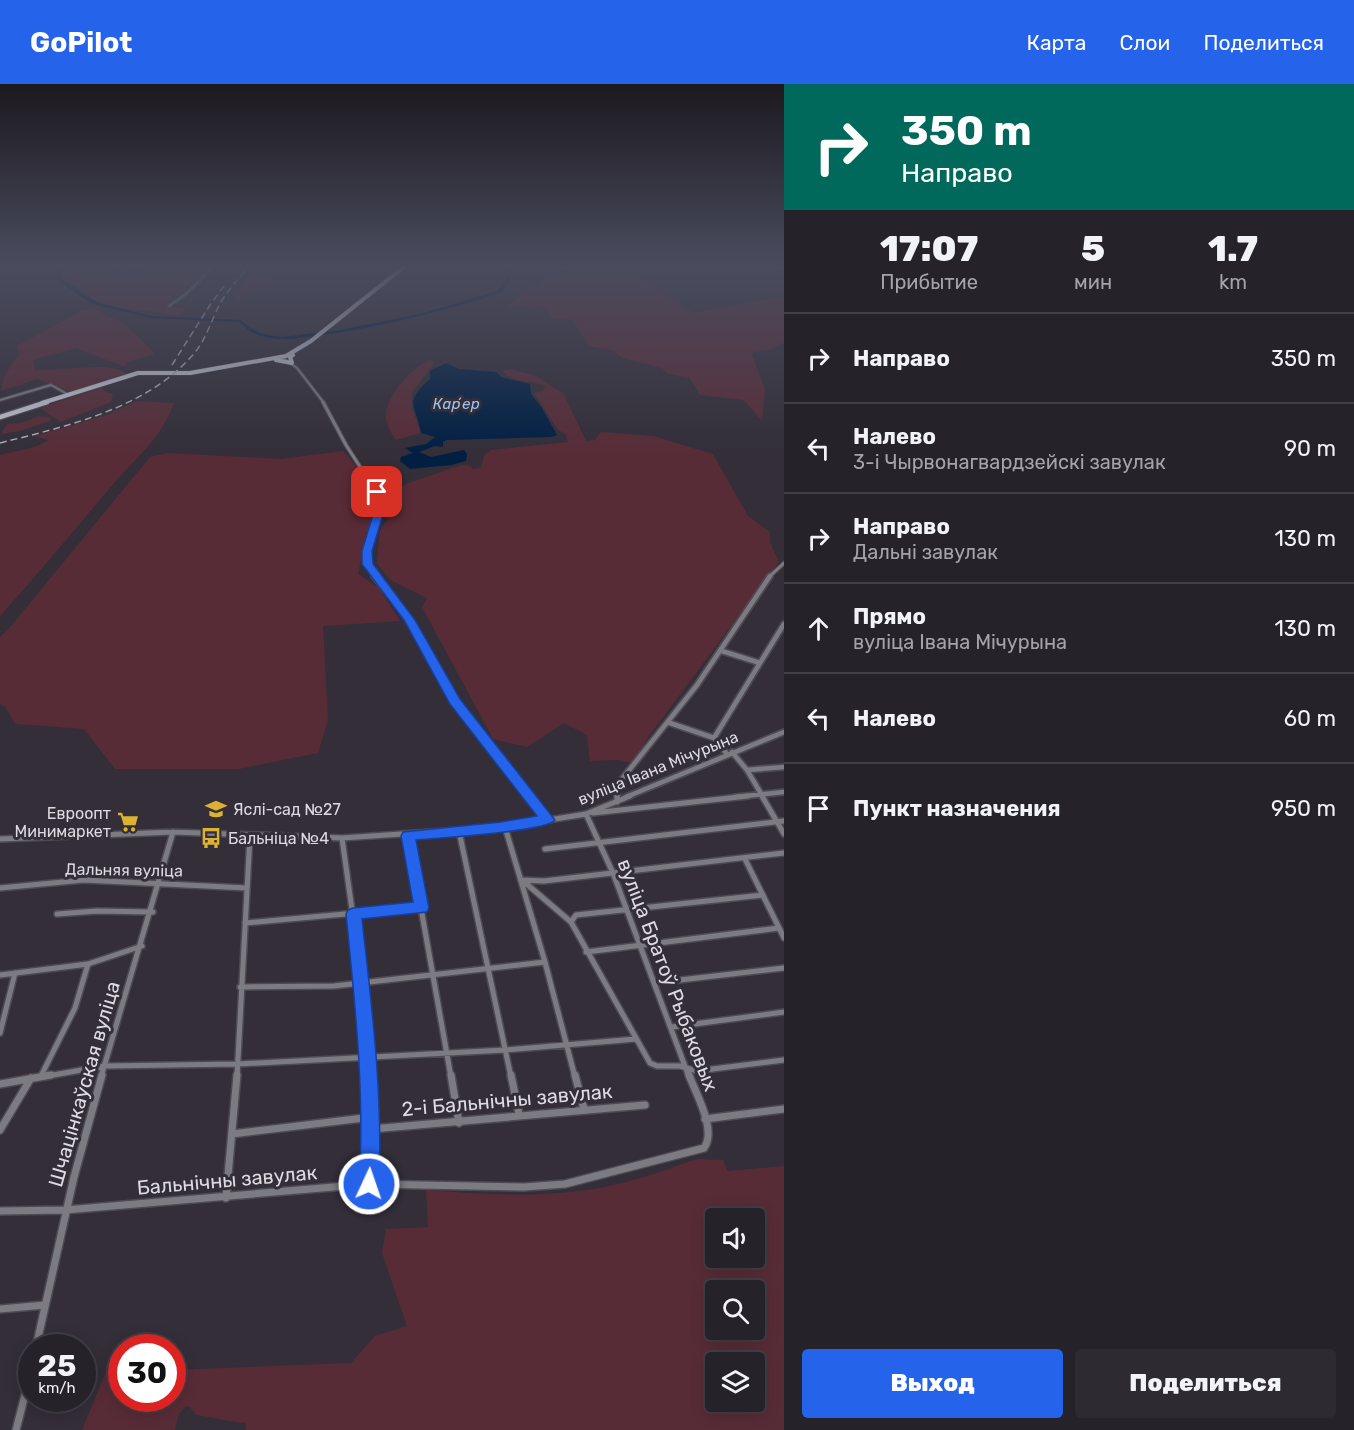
<!DOCTYPE html>
<html lang="ru">
<head>
<meta charset="utf-8">
<style>
	:root { --surface:#26222a; --page:#2e2a32; --text:#f1f3f6; --muted:#a4a4a8; --line:#423f47; --accent:#2563eb }
	body { margin:0; font-family:Rubik,sans-serif; background:var(--page); color:var(--text); height:100vh; display:flex; flex-direction:column; font-size:22px; white-space:nowrap }
	* { box-sizing:border-box; margin:0 }
	p { font-size:20px; color:var(--muted) }
	.icon { flex:none; width:33px; height:33px; fill:none; stroke:currentColor; stroke-width:2; stroke-linecap:round; stroke-linejoin:round }
	.map { position:relative; flex:1; overflow:hidden }
	.drawer { display:flex; flex-direction:column; background:var(--surface); width:570px }
	.drawer>* { flex:none }
	.top-card { background:#00695c; color:#fff; overflow:hidden }
	.buttons { position:absolute; left:705px; top:1124px; display:grid; gap:12px }
	.buttons a { display:grid; place-items:center; width:60px; height:60px; border-radius:6px; background:var(--surface); box-shadow:0 3px 15px #0003,0 0 0 2px var(--line); font-size:30px }
	.speed { position:absolute; left:18px; top:1250px; display:flex; gap:12px; font-size:30px; font-weight:700; text-align:center }
	.speed>* { display:grid; place-content:center; width:78px; height:78px; border-radius:50%; background:var(--surface); box-shadow:0 3px 15px #0003,0 0 0 2px var(--line); line-height:1 }
	.speed small { font-size:15px; font-weight:400 }
	.speed .limit { border:9px solid #d22; background:#fff; color:#111 }
	.pin { position:absolute; display:grid; place-items:center; width:51px; height:51px; color:#fff; margin:-26px; border-radius:12px; box-shadow:0 3px 9px #0006 }
	.me { position:absolute; width:66px; margin:-33px; rotate:3deg; stroke-linejoin:round; filter:drop-shadow(0 0 4px #0008) }
	.turn { display:flex; align-items:center; gap:21px; height:126px; padding:0 18px; font-size:27px }
	.turn .icon { width:78px; height:78px; stroke-width:2.5 }
	.turn b { display:block; font-size:42px; line-height:51px }
	.eta { display:flex; justify-content:space-evenly; align-items:center; height:102px; text-align:center }
	.eta b { font-size:36px; font-weight:800; line-height:42px }
	.action { display:flex; gap:12px; margin-top:auto; padding:12px 18px }
	.action a { flex:1; height:69px; border-radius:6px; background:var(--accent); color:#fff; font-size:24px; font-weight:800; line-height:69px; text-align:center }
	.action a+a { background:var(--page); color:var(--text) }
	ul { padding:0; list-style:none }
	li { display:flex; align-items:center; gap:18px; height:90px; padding:0 18px; border-top:2px solid var(--line) }
	li div { flex:1 }
	li b { display:block; font-size:22px }
	li em { font-style:normal }
	header { display:flex; align-items:center; gap:36px; box-sizing:border-box; height:84px; padding:0 30px; background:var(--accent); color:#fff }
	header strong { font-size:28px }
	nav { display:flex; gap:33px; margin-inline-start:auto; font-size:21px }
	main { display:flex; flex:1; min-height:0 }
	.map>svg:first-child { display:block }
	.green { fill:#582c37; fill-rule:evenodd }
	.water { fill:#001f43 }
	.lines { fill:none; stroke-linecap:round; stroke-linejoin:round }
	.river { fill:#001f43; fill-rule:evenodd }
	.minor-far4-casing { stroke:#4e4a53; stroke-width:4 }
	.minor-far3-casing { stroke:#4e4a53; stroke-width:5 }
	.minor-far2-casing { stroke:#4e4a53; stroke-width:8 }
	.minor-far1-casing { stroke:#4e4a53; stroke-width:8 }
	.minor-casing { stroke:#4e4a53; stroke-width:10 }
	.major-far1-casing { stroke:#4e4a53; stroke-width:5 }
	.major-casing { stroke:#4e4a53; stroke-width:7 }
	.minor-far4 { stroke:#7b7b81; stroke-width:2 }
	.minor-far3 { stroke:#7b7b81; stroke-width:3 }
	.minor-far2 { stroke:#7b7b81; stroke-width:4.5 }
	.minor-far1 { stroke:#7b7b81; stroke-width:5 }
	.minor { stroke:#7b7b81; stroke-width:7 }
	.major-far1 { stroke:#c5c6d1; stroke-width:4 }
	.major { stroke:#c5c6d1; stroke-width:4.5 }
	.rail { stroke:#b0adb4; stroke-width:1.5; stroke-dasharray:7 4; stroke-linecap:butt }
	.route { fill:#2563eb; stroke:#184099; stroke-width:1.5 }
	.labels { text-anchor:middle; dominant-baseline:central; stroke-width:6; stroke-linejoin:round; paint-order:stroke }
	.far-water-label { font-size:15px; font-style:italic; fill:#9fc4f2; stroke:#332e38 }
	.street-label { font-size:16px; fill:#dddae0; stroke:#332e38 }
	.poi-label { font-size:16px; fill:#dddae0; stroke:#332e38; text-anchor:start }
	.near-street-label { font-size:20px; fill:#dddae0; stroke:#332e38 }
</style>
</head>
<body>
<header>
<strong>GoPilot</strong>
<nav><a>Карта</a><a>Слои</a><a>Поделиться</a></nav>
</header>
<main>
<div class="map">
<svg width="784" height="1346" viewBox="0 0 784 1346">
	<rect width="100%" height="100%" fill="#332e38"/>
	<path class="green" d="M 152,182 L 213,182 L 209,187 L 171,214 L 179,217 L 171,223 L 185,224 L 181,232 L 113,222 L 96,217 L 84,209 L 84,206 L 61,193 C 75,176 120,190 139,195 Z
		M 265,182 L 275,182 L 262,192 L 275,197 L 240,215 L 233,216 L 254,191 L 264,185 Z
		M 561,182 L 641,182 L 626,185 L 694,229 L 784,212 L 784,259 L 773,265 L 753,268 L 752,271 L 765,305 L 762,337 L 744,316 L 700,311 L 689,294 L 667,289 L 662,284 L 622,274 L 614,267 L 589,262 L 572,235 L 554,235 L 541,221 L 506,224 C 518,214 528,200 544,201 L 540,197 L 544,194 L 584,190 L 571,186 L 579,184 L 563,185 Z
		M 95,224 L 106,232 L 123,238 L 155,270 L 127,278 L 125,283 L 76,264 L 33,276 L 35,286 C 58,288 111,276 127,290 L 72,308 L 37,295 L 1,307 L 4,292 L 19,270 L 17,262 L 81,227 Z
		M 430,275 L 435,279 L 412,308 L 412,324 L 421,349 L 396,356 C 391,349 385,339 386,330 C 387,311 413,283 430,275 Z
		M 511,285 L 536,292 L 563,309 L 586,357 L 595,356 L 601,348 L 653,352 L 713,370 L 748,432 L 770,448 L 770,458 L 779,478 L 649,652 L 632,679 L 619,676 L 590,677 L 587,651 L 564,639 L 527,663 L 493,655 L 422,523 L 427,514 L 390,496 L 377,479 L 380,446 L 400,419 L 400,402 L 461,381 L 471,382 L 472,385 L 481,384 L 484,371 L 491,366 L 568,358 L 566,350 L 558,346 L 534,309 L 544,306 L 545,302 C 531,295 513,300 503,287 Z
		M 103,303 L 104,307 L 113,310 L 111,318 L 61,338 L 40,324 Z
		M 137,317 L 174,319 C 162,353 137,373 114,399 C 76,444 39,489 0,532 L 0,371 L 35,363 L 49,356 L 35,352 L 106,331 Z
		M 39,332 L 50,334 L 50,337 L 20,347 L 1,350 L 7,340 L 21,339 Z
		M 343,367 L 370,397 L 379,428 L 364,462 L 358,490 L 379,504 L 400,537 L 323,542 L 328,636 L 318,669 L 239,685 L 115,685 L 84,645 L 15,640 L 5,622 L 0,620 L 0,553 L 11,542 L 150,373 L 168,369 L 281,375 Z
		M 697,1075 L 723,1076 L 728,1087 L 784,1082 L 784,1346 L 246,1346 L 246,1339 C 229,1338 214,1333 196,1331 L 189,1322 L 185,1323 L 179,1330 L 175,1346 L 82,1346 L 117,1261 L 113,1288 L 121,1289 L 122,1314 L 172,1314 L 173,1286 L 351,1279 L 375,1252 L 407,1242 L 382,1169 L 386,1145 L 428,1143 L 426,1106 C 491,1111 555,1115 618,1100 C 645,1094 671,1084 697,1075 ZM 716,1134 L 754,1134 L 754,1173 L 716,1173 ZM 716,1206 L 754,1206 L 754,1245 L 716,1245 ZM 716,1278 L 754,1278 L 754,1317 L 716,1317 Z"/>
	<path class="water" d="M 446,279 L 459,285 L 496,288 L 501,293 L 530,300 L 531,310 L 542,324 L 557,351 L 551,353 L 447,356 L 443,358 L 443,363 L 435,362 L 419,368 L 431,373 L 464,366 L 467,370 L 466,377 L 451,381 L 410,385 L 400,377 L 401,373 L 413,369 L 405,364 L 426,360 L 435,353 L 421,349 C 416,320 403,319 430,295 L 430,287 Z"/>
	<g class="lines">
		<path class="river" d="M 76,182 L 82,182 L 62,189 L 60,194 L 86,212 L 100,219 L 151,232 L 241,236 L 250,244 L 262,250 L 282,253 L 340,246 L 424,229 L 497,207 L 504,200 L 511,182 L 515,182 L 508,200 L 501,209 C 442,227 383,243 322,251 C 308,252 294,256 281,255 C 265,254 250,251 240,238 L 151,234 L 96,221 L 82,214 L 56,194 L 58,187 Z
			M 94,182 L 100,182 L 124,188 L 138,185 L 140,182 L 144,182 L 141,187 L 124,190 Z"/>
		<defs>
			<path id="minor-far4" d="M 777,182 L 784,185
				M 169,222 L 186,210 L 214,182
				M 282,273 L 297,284 L 324,319
				M 0,316 L 51,301 L 69,311"/>
			<path id="minor-far3" d="M 323,318 L 346,361 L 377,409 L 380,424 L 367,467 L 368,480 L 376,493
				M 769,493 L 784,479"/>
			<path id="minor-far2" d="M 374,492 L 409,535 L 454,617 L 530,713
				M 722,567 L 760,579
				M 670,639 L 714,654
				M 732,668 L 747,686 L 763,713
				M 727,670 L 714,654 L 784,540
				M 747,686 L 784,683
				M 617,713 L 618,700 L 697,601 L 770,492
				M 626,713 L 784,648
				M 735,713 L 784,708"/>
			<path id="minor-far1" d="M 529,712 L 548,736
				M 762,712 L 784,750
				M 617,718 L 617,712
				M 593,729 L 748,712
				M 586,730 L 613,789 L 689,993
				M 505,743 L 545,878 L 575,993
				M 459,747 L 511,993
				M 408,751 L 451,993
				M 342,754 L 360,883 L 369,993
				M 0,755 L 173,748 L 342,754 L 505,743 L 586,730 L 630,712
				M 545,765 L 784,737
				M 745,775 L 784,854
				M 522,796 L 571,838 L 650,979 L 657,982 L 680,982 L 697,987 L 784,976
				M 522,796 L 544,797 L 784,769
				M 0,804 L 84,796 L 247,804
				M 57,830 L 97,827 L 153,828
				M 571,838 L 576,831 L 763,811
				M 245,839 L 422,823
				M 586,868 L 779,844
				M 0,891 L 88,880 L 142,862
				M 654,899 L 784,884
				M 240,903 L 334,902 L 545,878
				M 672,943 L 784,928
				M 0,949 L 15,889
				M 41,992 L 75,924 L 88,880
				M 42,993 L 104,982 L 238,980 L 505,966 L 636,955
				M 101,993 L 173,748
				M 237,993 L 250,751"/>
			<path id="minor" d="M 369,991 L 369,1100
				M 451,991 L 459,1039
				M 511,991 L 519,1030
				M 575,991 L 584,1025
				M 0,1000 L 51,991
				M 705,1035 L 784,1025
				M 372,1045 L 645,1021
				M 0,1046 L 31,994
				M 232,1050 L 372,1033
				M 226,1114 L 237,991
				M 0,1127 L 65,1126 L 369,1100 L 524,1103 L 565,1100 L 704,1064 C 717,1046 696,1010 689,991
				M 0,1225 L 45,1221
				M 36,1263 L 74,1093 L 102,991
				M 16,1346 L 32,1284"/>
			<path id="major-far1" d="M 276,276 L 292,279 L 290,273 L 293,271
				M 42,319 L 138,289 L 190,289 L 286,272 L 311,257 L 405,182"/>
			<path id="major" d="M 0,333 L 47,318"/>
		</defs>
		<use href="#minor-far4" class="minor-far4-casing"/>
		<use href="#minor-far3" class="minor-far3-casing"/>
		<use href="#minor-far2" class="minor-far2-casing"/>
		<use href="#minor-far1" class="minor-far1-casing"/>
		<use href="#minor" class="minor-casing"/>
		<use href="#major-far1" class="major-far1-casing"/>
		<use href="#major" class="major-casing"/>
		<use href="#minor-far4" class="minor-far4"/>
		<use href="#minor-far3" class="minor-far3"/>
		<use href="#minor-far2" class="minor-far2"/>
		<use href="#minor-far1" class="minor-far1"/>
		<use href="#minor" class="minor"/>
		<use href="#major-far1" class="major-far1"/>
		<use href="#major" class="major"/>
		<path class="rail" d="M 172,281 L 210,221 L 224,202
			M 0,359 C 67,342 150,324 196,267 C 207,253 212,234 221,218 C 229,205 239,194 249,182"/>
	</g>
	<linearGradient id="sky" x2="0" y2="1"><stop stop-color="#1c191f"/><stop offset="0.49" stop-color="#4a4c5e"/><stop offset="1" stop-color="#4a4c5e" stop-opacity="0"/></linearGradient>
	<rect width="784" height="370" fill="url(#sky)"/>
	<path class="route" d="M 377,405 L 382,408 L 385,424 L 372,467 L 373,480 L 415,536 L 460,615 L 555,736 C 547,748 437,754 416,756 L 429,824 L 427,828 L 362,835 C 372,924 383,1011 379,1100 L 376,1107 L 369,1109 L 362,1107 L 359,1100 C 365,1009 355,920 346,830 L 348,826 L 353,824 L 413,818 L 401,752 L 403,748 L 501,738 L 537,732 L 450,620 L 404,536 L 362,480 L 362,467 L 375,424 L 372,408 Z"/>
	<defs>
		<symbol id="school-bare" viewBox="-9 -9 18 18"><path d="M0-5L7-2L0 1L-7-2ZM-4 1L0 2.5L4 1V4Q0 6-4 4Z" fill="#dcb233" stroke="#332e38" stroke-width="2.5" paint-order="stroke"/></symbol>
		<symbol id="supermarket-bare" viewBox="-9 -9 18 18"><path d="M-6-5.5h2.5l.6 2H6L4.5 2H-2.5L-4.4-4H-6ZM-1.5 3.2a1.3 1.3 0 1 0 .1 0ZM3 3.2a1.3 1.3 0 1 0 .1 0Z" fill="#dcb233" stroke="#332e38" stroke-width="2.5" paint-order="stroke"/></symbol>
		<symbol id="bus-bare" viewBox="-9 -9 18 18"><path d="M-5-6H5V4H4V6H2V4H-2V6H-4V4H-5ZM-3.5-4V0h7V-4ZM-3.5 1.2v1.5H-2V1.2ZM2 1.2v1.5H3.5V1.2Z" fill="#dcb233" stroke="#332e38" stroke-width="2.5" paint-order="stroke"/></symbol>
	</defs>
	<g fill-rule="evenodd">
		<use href="#school-bare" x="201" y="710" width="30" height="30"/>
		<use href="#supermarket-bare" x="113" y="723" width="30" height="30"/>
		<use href="#bus-bare" x="196" y="739" width="30" height="30"/>
	</g>
	<g class="labels">
		<g class="far-water-label">
			<text x="456" y="320">Карʼер</text>
		</g>
		<g class="street-label">
			<text transform="translate(658 684) rotate(-22)">вуліца Івана Мічурына</text>
			<text transform="translate(124 786) rotate(1)">Дальняя вуліца</text>
		</g>
		<g class="poi-label">
			<text x="233" y="725">Яслі-сад №27</text>
			<text x="111" y="729" text-anchor="end">Евроопт<tspan x="111" dy="18">Минимаркет</tspan></text>
			<text x="228" y="754">Бальніца №4</text>
		</g>
		<g class="near-street-label">
			<text transform="translate(668 891) rotate(69)">вуліца Братоў Рыбаковых</text>
			<text transform="translate(84 1000) rotate(-74)">Шчацінкаўская вуліца</text>
			<text transform="translate(507 1016) rotate(-5)">2-і Бальнічны завулак</text>
			<text transform="translate(227 1096) rotate(-5)">Бальнічны завулак</text>
		</g>
	</g>
</svg>
<div class="buttons">
<a><svg class="icon" aria-label="sound" viewBox="0 0 24 24"><path d="M4 9h4l5-4v14l-5-4H4zM17 9q2 3 0 6"/></svg></a>
<a><svg class="icon" aria-label="search" viewBox="0 0 24 24"><circle cx="10" cy="10" r="6"/><path d="M15 15l6 6"/></svg></a>
<a><svg class="icon" aria-label="layers" viewBox="0 0 24 24"><path d="M12 4l9 5-9 5-9-5zM3 14l9 5 9-5"/></svg></a>
</div>
<div class="speed"><div>25<small>km/h</small></div><div class="limit">30</div></div>
<div class="pin" style="left:377px;top:408px;background:#d93025"><svg class="icon" aria-label="arrive" viewBox="0 0 24 24"><path d="M6 21V4h12l-3 4 3 4H6"/></svg></div>
<svg class="me" style="left:369px;top:1100px" viewBox="-20 -20 40 40"><circle r="17" fill="#2563eb" stroke="#fff" stroke-width="3"/><path d="M0-11L8 9 0 5-8 9z" fill="#fff"/></svg>
</div>
<section class="drawer">
<div class="top-card">
<div class="turn"><svg class="icon" aria-label="right" viewBox="0 0 24 24"><path d="M7 20v-9h11M14 6l5 5-5 5"/></svg><div><b>350 m</b>Направо</div></div>
</div>
<div class="eta">
<div><b>17:07</b><p>Прибытие</p></div>
<div><b>5</b><p>мин</p></div>
<div><b>1.7</b><p>km</p></div>
</div>
<ul>
<li><svg class="icon" aria-label="right" viewBox="0 0 24 24"><path d="M7 20v-9h11M14 6l5 5-5 5"/></svg><div><b>Направо</b></div><em>350 m</em></li>
<li><svg class="icon" aria-label="left" viewBox="0 0 24 24"><path d="M17 20v-9H6M10 6l-5 5 5 5"/></svg><div><b>Налево</b><p>3-і Чырвонагвардзейскі завулак</p></div><em>90 m</em></li>
<li><svg class="icon" aria-label="right" viewBox="0 0 24 24"><path d="M7 20v-9h11M14 6l5 5-5 5"/></svg><div><b>Направо</b><p>Дальні завулак</p></div><em>130 m</em></li>
<li><svg class="icon" aria-label="ahead" viewBox="0 0 24 24"><path d="M12 20V5M6 11l6-6 6 6"/></svg><div><b>Прямо</b><p>вуліца Івана Мічурына</p></div><em>130 m</em></li>
<li><svg class="icon" aria-label="left" viewBox="0 0 24 24"><path d="M17 20v-9H6M10 6l-5 5 5 5"/></svg><div><b>Налево</b></div><em>60 m</em></li>
<li><svg class="icon" aria-label="arrive" viewBox="0 0 24 24"><path d="M6 21V4h12l-3 4 3 4H6"/></svg><div><b>Пункт назначения</b></div><em>950 m</em></li>
</ul>
<div class="action"><a>Выход</a><a>Поделиться</a></div>
</section>
</main>
</body>
</html>
